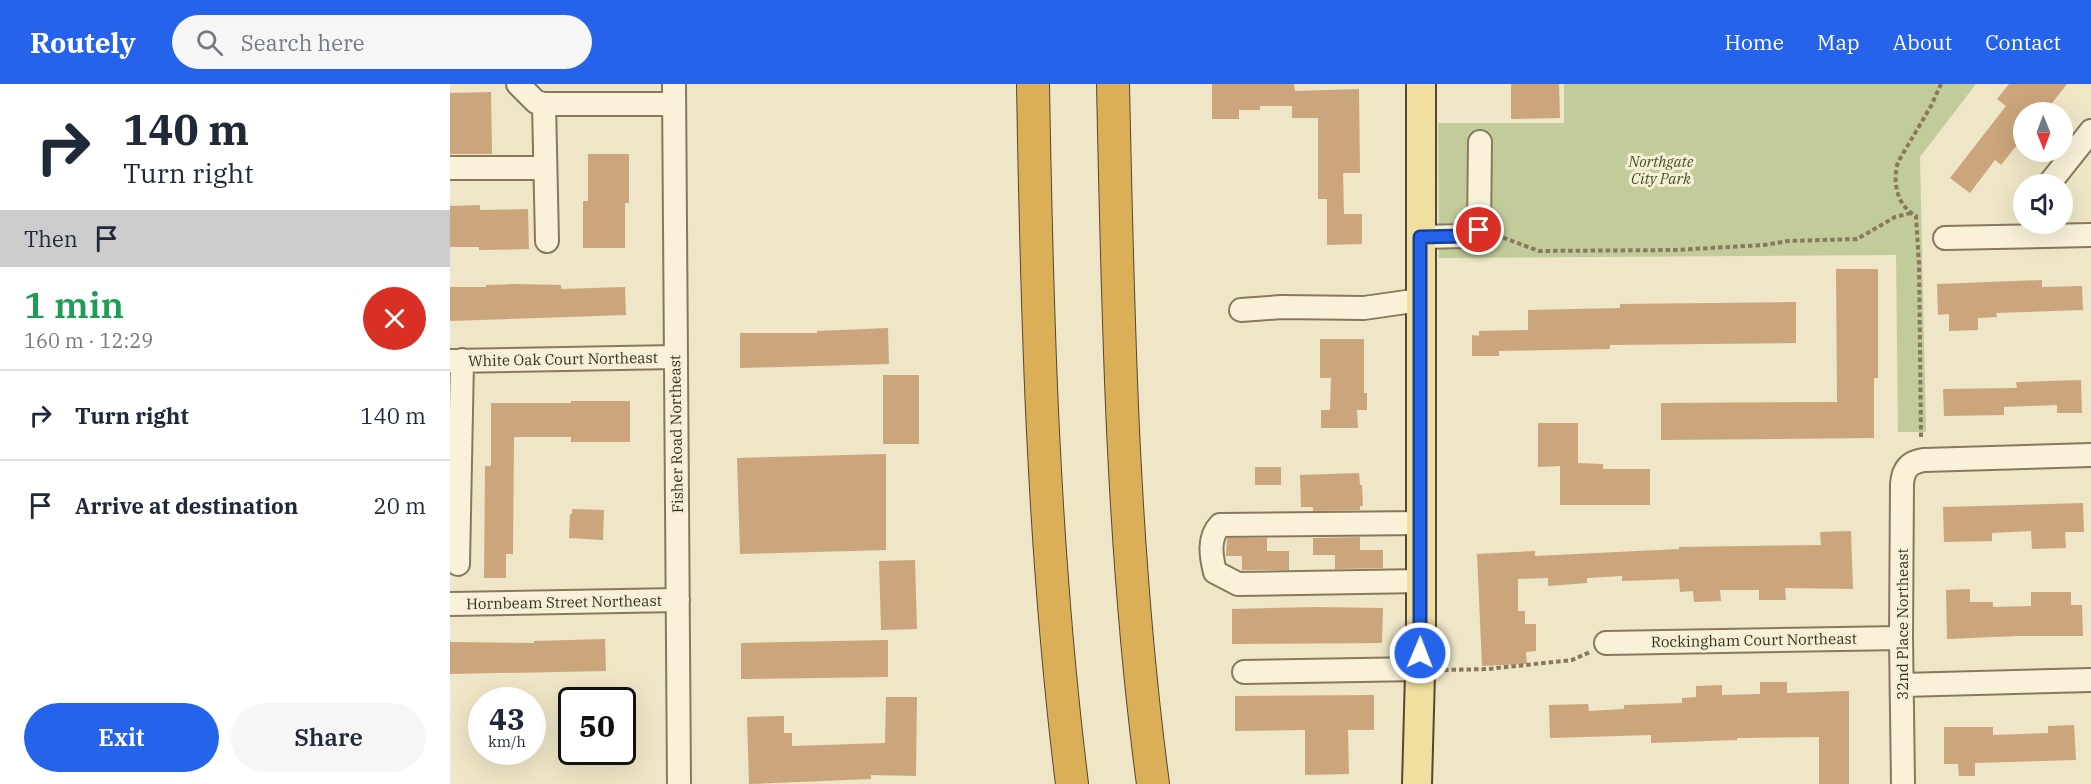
<!DOCTYPE html>
<html lang="en">
<head>
<meta charset="utf-8">
<style>
	:root { --surface:#fff; --page:#f6f6f7; --text:#1f2937; --muted:#747a83; --line:#e0e1e3; --accent:#2563eb }
	body { margin:0; font-family:"IBM Plex Serif",serif; background:var(--page); color:var(--text); height:100vh; display:flex; flex-direction:column; font-size:22px; white-space:nowrap }
	* { box-sizing:border-box; margin:0 }
	p { font-size:20px; color:var(--muted) }
	.icon { flex:none; width:33px; height:33px; fill:none; stroke:currentColor; stroke-width:2; stroke-linecap:round; stroke-linejoin:round }
	.map { position:relative; flex:1; overflow:hidden }
	.drawer { display:flex; flex-direction:column; background:var(--surface); width:450px }
	.drawer>* { flex:none }
	.top-card { background:#fff; color:var(--text); overflow:hidden }
	.needle { width:39px; rotate:179deg }
	.fabs { position:absolute; left:1563px; top:18px; display:grid; gap:12px }
	.fabs a { display:grid; place-items:center; width:60px; height:60px; border-radius:50%; background:var(--surface); box-shadow:0 6px 24px #0002; font-size:30px }
	.speed { position:absolute; left:18px; top:603px; display:flex; gap:12px; font-size:30px; font-weight:700; text-align:center }
	.speed>* { display:grid; place-content:center; width:78px; height:78px; border-radius:50%; background:var(--surface); box-shadow:0 6px 24px #0002; line-height:1 }
	.speed small { font-size:15px; font-weight:400 }
	.speed .limit { border:3px solid #111; border-radius:9px; background:#fff; color:#111 }
	.pin { position:absolute; display:grid; place-items:center; width:51px; height:51px; color:#fff; margin:-26px; border:3px solid #fff; border-radius:50%; box-shadow:0 2px 6px #0007 }
	.me { position:absolute; width:66px; margin:-33px; rotate:1deg; stroke-linejoin:round; filter:drop-shadow(0 0 4px #0008) }
	.turn { display:flex; align-items:center; gap:21px; height:126px; padding:0 24px; font-size:27px }
	.turn .icon { width:78px; height:78px; stroke-width:2.5 }
	.turn b { display:block; font-size:42px; line-height:51px }
	.then { display:flex; align-items:center; height:57px; padding:0 24px; background:#0003; gap:12px; font-size:22px }
	.round { display:grid; place-items:center; flex:none; width:63px; height:63px; border-radius:32px; background:var(--page) }
	.head { display:flex; align-items:center; justify-content:space-between; height:102px; padding:0 24px }
	h1 { font-size:36px; font-weight:600; line-height:45px; color:#1e9e55 }
	.cta { display:flex; gap:12px; margin-top:auto; padding:12px 24px }
	.cta a { flex:1; height:69px; border-radius:36px; background:var(--accent); color:#fff; font-size:24px; font-weight:600; line-height:69px; text-align:center }
	.cta a+a { background:var(--page); color:var(--text) }
	ul { padding:0; list-style:none }
	li { display:flex; align-items:center; gap:18px; height:90px; padding:0 24px; border-top:2px solid var(--line) }
	li div { flex:1 }
	li b { display:block; font-size:22px }
	li em { font-style:normal }
	header { display:flex; align-items:center; gap:36px; box-sizing:border-box; height:84px; padding:0 30px; background:var(--accent); color:#fff }
	header strong { font-size:28px }
	nav { display:flex; gap:33px; margin-inline-start:auto; font-size:21px }
	.search { width:420px; height:54px; background:var(--page); display:flex; align-items:center; gap:15px; box-sizing:border-box; padding:0 21px; border-radius:33px; color:var(--muted); font-size:22px }
	main { display:flex; flex:1; min-height:0 }
	.map>svg:first-child { display:block }
	.green { fill:#c1cc9a }
	.building { fill:#cba57c }
	.lines { fill:none; stroke-linecap:round; stroke-linejoin:round }
	.minor-casing { stroke:#89785c; stroke-width:26 }
	.major-casing { stroke:#574630; stroke-width:32 }
	.highway-casing { stroke:#574630; stroke-width:34 }
	.path { stroke:#89785c; stroke-width:4; stroke-dasharray:4.5 3; stroke-linecap:butt }
	.minor { stroke:#f9f2d9; stroke-width:22 }
	.major { stroke:#f0df9f; stroke-width:28 }
	.highway { stroke:#dbaf58; stroke-width:32 }
	.route-casing { stroke:#184099; stroke-width:15 }
	.route { stroke:#2563eb; stroke-width:10 }
	.labels { text-anchor:middle; dominant-baseline:central; stroke-width:6; stroke-linejoin:round; paint-order:stroke }
	.park-label { font-size:15px; font-style:italic; fill:#455626; stroke:#f5efd5 }
	.street-label { font-size:15px; fill:#392f1f; stroke:#f5efd5 }
</style>
</head>
<body>
<header>
<strong>Routely</strong>
<div class="search"><svg class="icon" aria-label="search" viewBox="0 0 24 24"><circle cx="10" cy="10" r="6"/><path d="M15 15l6 6"/></svg>Search here</div>
<nav><a>Home</a><a>Map</a><a>About</a><a>Contact</a></nav>
</header>
<main>
<section class="drawer">
<div class="top-card">
<div class="turn"><svg class="icon" aria-label="right" viewBox="0 0 24 24"><path d="M7 20v-9h11M14 6l5 5-5 5"/></svg><div><b>140 m</b>Turn right</div></div>
<div class="then">Then<svg class="icon" aria-label="arrive" viewBox="0 0 24 24"><path d="M6 21V4h12l-3 4 3 4H6"/></svg></div>
</div>
<div class="head"><div><h1>1 min</h1><p>160 m · 12:29</p></div><a class="round" style="background:#d93025;color:#fff"><svg class="icon" aria-label="close" viewBox="0 0 24 24"><path d="M6 6l12 12M18 6L6 18"/></svg></a></div>
<ul>
<li><svg class="icon" aria-label="right" viewBox="0 0 24 24"><path d="M7 20v-9h11M14 6l5 5-5 5"/></svg><div><b>Turn right</b></div><em>140 m</em></li>
<li><svg class="icon" aria-label="arrive" viewBox="0 0 24 24"><path d="M6 21V4h12l-3 4 3 4H6"/></svg><div><b>Arrive at destination</b></div><em>20 m</em></li>
</ul>
<div class="cta"><a>Exit</a><a>Share</a></div>
</section>
<div class="map">
<svg width="1641" height="700" viewBox="0 0 1641 700">
	<rect width="100%" height="100%" fill="#eee6c6"/>
	<path class="green" d="M 1114,0 L 1526,0 L 1470,73 L 1476,348 L 1448,348 L 1446,171 L 989,174 L 988,39 L 1114,39 Z"/>
	<path class="building" d="M 762,0 L 844,0 L 845,7 L 909,5 L 910,89 L 893,89 L 894,130 L 912,130 L 912,160 L 877,161 L 877,115 L 868,115 L 868,34 L 842,34 L 842,22 L 810,22 L 810,26 L 789,26 L 789,35 L 762,35 Z
		M 1061,0 L 1109,0 L 1110,34 L 1061,35 Z
		M 1559,0 L 1617,0 L 1595,28 L 1574,28 L 1574,52 L 1551,81 L 1545,76 L 1520,109 L 1500,94 L 1556,22 L 1547,15 Z
		M 41,8 L 42,70 L 0,70 L 0,9 Z
		M 138,70 L 179,70 L 179,119 L 175,119 L 175,164 L 133,164 L 133,117 L 138,117 Z
		M 30,121 L 30,126 L 78,125 L 79,165 L 29,166 L 29,163 L 0,163 L 0,122 Z
		M 1386,185 L 1428,185 L 1428,294 L 1424,294 L 1424,354 L 1211,356 L 1211,319 L 1387,318 Z
		M 1592,196 L 1592,203 L 1632,202 L 1633,226 L 1546,229 L 1547,233 L 1528,234 L 1528,246 L 1499,247 L 1499,230 L 1488,231 L 1487,200 Z
		M 67,200 L 111,201 L 111,205 L 175,203 L 176,231 L 0,237 L 0,203 L 36,203 L 36,201 Z
		M 1346,218 L 1346,259 L 1160,261 L 1160,265 L 1049,267 L 1049,272 L 1022,272 L 1022,251 L 1029,252 L 1029,247 L 1078,246 L 1078,226 L 1170,224 L 1170,220 Z
		M 438,244 L 439,280 L 290,284 L 290,249 L 367,249 L 367,247 Z
		M 870,255 L 914,255 L 914,309 L 917,309 L 917,326 L 907,326 L 908,344 L 871,344 L 871,326 L 880,326 L 881,294 L 870,294 Z
		M 433,291 L 469,291 L 469,360 L 433,360 Z
		M 1631,296 L 1632,329 L 1607,329 L 1607,321 L 1554,323 L 1554,331 L 1494,332 L 1493,305 L 1567,304 L 1566,298 Z
		M 121,317 L 180,317 L 180,358 L 121,358 L 121,353 L 64,353 L 63,470 L 56,470 L 56,494 L 34,494 L 35,382 L 41,382 L 41,319 L 121,319 Z
		M 1088,339 L 1128,339 L 1128,379 L 1153,380 L 1153,385 L 1200,385 L 1200,421 L 1110,421 L 1110,382 L 1088,383 Z
		M 436,370 L 436,466 L 290,470 L 287,374 Z
		M 805,383 L 831,383 L 831,401 L 805,401 Z
		M 909,389 L 910,401 L 912,401 L 913,422 L 910,422 L 910,426 L 863,427 L 863,423 L 851,423 L 850,391 Z
		M 1633,419 L 1634,448 L 1615,448 L 1616,464 L 1582,465 L 1581,447 L 1542,449 L 1542,457 L 1494,458 L 1493,423 Z
		M 122,425 L 154,426 L 153,456 L 119,454 L 120,430 L 122,430 Z
		M 1401,447 L 1403,505 L 1335,504 L 1336,516 L 1309,516 L 1309,506 L 1270,506 L 1271,517 L 1244,518 L 1243,507 L 1230,508 L 1229,495 L 1172,497 L 1172,492 L 1137,494 L 1137,499 L 1098,502 L 1098,494 L 1068,495 L 1068,527 L 1075,527 L 1075,540 L 1086,540 L 1086,567 L 1076,568 L 1077,580 L 1032,582 L 1027,470 L 1085,467 L 1085,472 L 1229,465 L 1229,463 L 1371,461 L 1370,448 Z
		M 910,453 L 910,466 L 933,466 L 933,484 L 885,485 L 885,471 L 863,471 L 863,454 Z
		M 777,454 L 817,454 L 817,467 L 839,467 L 839,486 L 792,486 L 792,472 L 776,472 Z
		M 465,476 L 467,545 L 431,546 L 429,477 Z
		M 1520,505 L 1520,518 L 1543,518 L 1543,523 L 1581,522 L 1581,508 L 1621,508 L 1621,521 L 1632,521 L 1633,552 L 1567,552 L 1497,555 L 1496,506 Z
		M 866,523 L 933,524 L 932,559 L 782,560 L 782,525 Z
		M 155,555 L 156,587 L 0,590 L 0,558 L 84,559 L 84,557 Z
		M 438,556 L 438,593 L 291,595 L 291,559 Z
		M 1310,598 L 1337,598 L 1337,609 L 1399,607 L 1399,700 L 1369,700 L 1369,653 L 1287,654 L 1287,656 L 1201,659 L 1201,651 L 1100,654 L 1099,621 L 1138,620 L 1139,627 L 1174,625 L 1174,621 L 1232,619 L 1232,614 L 1246,613 L 1246,602 L 1272,601 L 1272,611 L 1310,610 Z
		M 924,611 L 924,646 L 898,646 L 899,690 L 855,691 L 855,646 L 785,647 L 785,612 Z
		M 436,613 L 467,613 L 466,692 L 421,691 L 421,695 L 299,700 L 297,633 L 334,632 L 334,649 L 342,649 L 342,662 L 435,659 Z
		M 1624,641 L 1626,676 L 1525,679 L 1525,692 L 1509,692 L 1508,680 L 1494,680 L 1494,643 L 1543,643 L 1543,651 L 1598,649 L 1598,642 Z"/>
	<g class="lines">
		<defs>
			<path id="minor" d="M 68,0 L 86,18 L 94,20 L 224,20
				M 224,0 L 229,700
				M 94,20 L 97,157
				M 0,84 L 95,84
				M 1599,100 L 1641,47
				M 970,153 L 1014,152 L 1029,146 L 1030,58
				M 1495,154 L 1641,151
				M 791,226 L 832,223 L 914,224 L 970,216
				M 0,277 L 225,273
				M 971,439 L 770,441 C 758,454 761,472 765,488 L 788,500 L 971,497
				M 8,480 L 12,276
				M 0,520 L 228,516
				M 1156,559 L 1451,554
				M 794,588 L 970,585
				M 1452,601 L 1641,596
				M 1453,700 L 1451,554 L 1452,400 C 1453,386 1459,378 1474,376 L 1641,371"/>
			<path id="major" d="M 967,700 L 971,553 L 971,0"/>
			<path id="highway" d="M 583,0 C 587,235 593,466 622,700
				M 663,0 C 668,234 672,468 703,700"/>
		</defs>
		<use href="#minor" class="minor-casing"/>
		<use href="#major" class="major-casing"/>
		<use href="#highway" class="highway-casing"/>
		<path class="path" d="M 1046,151 L 1089,167 L 1225,166 L 1314,161 L 1338,157 L 1407,155 L 1445,133 L 1461,129
			M 1471,353 L 1469,180 L 1466,132 C 1447,122 1442,98 1448,78 L 1481,22 L 1491,0
			M 994,586 L 1038,585 L 1122,576 L 1140,568"/>
		<use href="#minor" class="minor"/>
		<use href="#major" class="major"/>
		<use href="#highway" class="highway"/>
	</g>
	<g class="lines">
		<defs>
			<path id="route" d="M 970,569 L 970,153 L 1014,152 L 1029,146"/>
		</defs>
		<use href="#route" class="route-casing"/>
		<use href="#route" class="route"/>
	</g>
	<g class="labels">
		<g class="park-label">
			<text x="1211" y="77">Northgate<tspan x="1211" dy="17">City Park</tspan></text>
		</g>
		<g class="street-label">
			<text transform="translate(113 275) rotate(-1)">White Oak Court Northeast</text>
			<text transform="translate(226 350) rotate(-91)">Fisher Road Northeast</text>
			<text transform="translate(114 518) rotate(-1)">Hornbeam Street Northeast</text>
			<text transform="translate(1452 540) rotate(-90)">32nd Place Northeast</text>
			<text transform="translate(1304 556) rotate(-1)">Rockingham Court Northeast</text>
		</g>
	</g>
</svg>
<div class="fabs">
<a><svg class="needle" viewBox="-14 -14 28 28"><path d="M0-13l5 13h-10z" fill="#e53935"/><path d="M0 13l5-13h-10z" fill="#747a83"/></svg></a>
<a><svg class="icon" aria-label="sound" viewBox="0 0 24 24"><path d="M4 9h4l5-4v14l-5-4H4zM17 9q2 3 0 6"/></svg></a>
</div>
<div class="speed"><div>43<small>km/h</small></div><div class="limit">50</div></div>
<div class="pin" style="left:1029px;top:146px;background:#d93025"><svg class="icon" aria-label="arrive" viewBox="0 0 24 24"><path d="M6 21V4h12l-3 4 3 4H6"/></svg></div>
<svg class="me" style="left:970px;top:569px" viewBox="-20 -20 40 40"><circle r="17" fill="#2563eb" stroke="#fff" stroke-width="3"/><path d="M0-11L8 9 0 5-8 9z" fill="#fff"/></svg>
</div>
</main>
</body>
</html>
